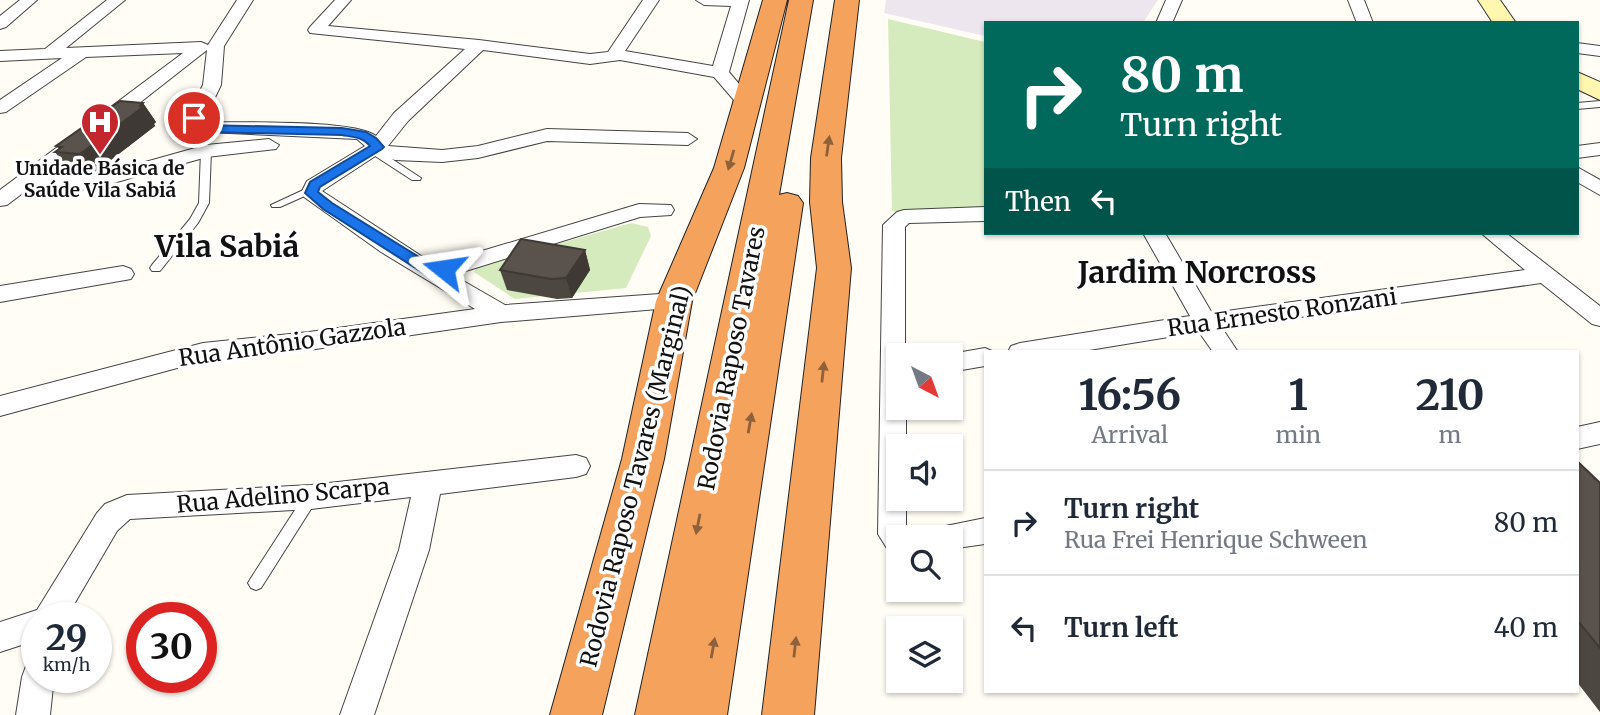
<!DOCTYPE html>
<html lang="en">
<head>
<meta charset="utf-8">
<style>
	:root { --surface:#fff; --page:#f2f2f3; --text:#1f2937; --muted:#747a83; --line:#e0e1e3 }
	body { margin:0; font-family:Merriweather,serif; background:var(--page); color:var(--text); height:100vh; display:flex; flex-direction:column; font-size:26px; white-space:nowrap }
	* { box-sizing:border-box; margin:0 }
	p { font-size:23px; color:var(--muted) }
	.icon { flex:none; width:38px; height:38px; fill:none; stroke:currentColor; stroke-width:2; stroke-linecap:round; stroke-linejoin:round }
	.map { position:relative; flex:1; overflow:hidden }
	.side { position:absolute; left:984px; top:350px; width:595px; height:343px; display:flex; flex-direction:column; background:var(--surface); border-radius:0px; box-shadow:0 2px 5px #0004 }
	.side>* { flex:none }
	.guide { position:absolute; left:984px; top:21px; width:595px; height:214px; border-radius:0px; box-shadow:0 2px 5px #0004; background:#00695c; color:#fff; overflow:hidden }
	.needle { width:46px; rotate:139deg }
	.tools { position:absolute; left:886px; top:343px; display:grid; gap:14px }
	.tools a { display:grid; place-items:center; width:77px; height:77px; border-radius:0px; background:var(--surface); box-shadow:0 2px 5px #0004; font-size:35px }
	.speed { position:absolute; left:21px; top:602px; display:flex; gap:14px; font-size:35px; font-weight:700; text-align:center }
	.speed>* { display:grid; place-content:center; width:91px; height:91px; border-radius:50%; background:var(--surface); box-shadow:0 2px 5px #0004; line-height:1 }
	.speed small { font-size:18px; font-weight:400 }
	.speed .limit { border:10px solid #d22; background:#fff; color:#111 }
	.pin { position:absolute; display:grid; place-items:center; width:60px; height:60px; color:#fff; margin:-30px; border:4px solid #fff; border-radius:50%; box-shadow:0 2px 7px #0007 }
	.me { position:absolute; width:77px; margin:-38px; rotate:285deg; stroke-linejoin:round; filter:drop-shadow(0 0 5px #0008) }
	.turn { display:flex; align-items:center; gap:24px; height:147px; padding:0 21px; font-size:32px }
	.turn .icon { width:91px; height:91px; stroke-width:2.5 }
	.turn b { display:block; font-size:49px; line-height:60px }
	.then { display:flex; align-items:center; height:66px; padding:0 21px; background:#0003; gap:14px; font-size:26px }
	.eta { display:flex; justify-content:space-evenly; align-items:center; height:119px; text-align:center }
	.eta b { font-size:42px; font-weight:700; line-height:49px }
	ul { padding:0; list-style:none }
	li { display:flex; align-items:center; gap:21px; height:105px; padding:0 21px; border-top:2px solid var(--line) }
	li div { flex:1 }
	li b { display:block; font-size:26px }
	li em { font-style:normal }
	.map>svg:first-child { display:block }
	.industrial { fill:#eee6ef }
	.green { fill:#d5ebbd }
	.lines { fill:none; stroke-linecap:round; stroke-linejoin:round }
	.lane-casing { stroke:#444; stroke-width:2 }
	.street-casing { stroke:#444; stroke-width:2 }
	.secondary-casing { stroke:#333; stroke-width:2 }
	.highway-casing { stroke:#222; stroke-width:2 }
	.lane { fill:#fff; fill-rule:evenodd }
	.street { fill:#fff; fill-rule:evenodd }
	.secondary { fill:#fff6b0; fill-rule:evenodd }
	.highway { fill:#f5a25d; fill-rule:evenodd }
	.wall { fill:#4d4742 }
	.shaded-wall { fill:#3f3936 }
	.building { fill:#5a524d; stroke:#3f3936; stroke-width:2 }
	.oneway { fill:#8e613b }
	.route { fill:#1a73e8; stroke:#114b97; stroke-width:2 }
	.labels { text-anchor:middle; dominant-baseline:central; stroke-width:7; stroke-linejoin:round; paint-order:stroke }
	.far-poi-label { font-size:19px; font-weight:bold; fill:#111; stroke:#fff }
	.street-label { font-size:23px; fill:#111; stroke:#fff }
	.district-label { font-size:30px; font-weight:bold; fill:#111; stroke:#fff }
</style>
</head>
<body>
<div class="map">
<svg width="1600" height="715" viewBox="0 0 1600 715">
	<rect width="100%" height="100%" fill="#fffdf5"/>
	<path class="industrial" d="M 886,0 L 1158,0 L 1144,21 L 1146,23 L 985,23 L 985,36 L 884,13 Z"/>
	<path class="green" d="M 888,19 L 985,42 L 985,211 L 906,215 L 892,211 Z
		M 631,223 L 648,227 L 651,236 L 626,288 L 515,299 L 474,272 L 477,267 Z"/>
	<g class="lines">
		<defs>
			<path id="lane" d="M 1600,101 L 1600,107 L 1577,109 L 1577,103 Z
				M 372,147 L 375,148 L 421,178 L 420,180 L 412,180 L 369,152 L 369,148 Z
				M 206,148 L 211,151 L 209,203 L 198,223 L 160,271 L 152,271 L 150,268 L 152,265 L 190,219 L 199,203 L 201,151 Z
				M 312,186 L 317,189 L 316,191 L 280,207 L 272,207 L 271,205 Z
				M 311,491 L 316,493 L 318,497 L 316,501 L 261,588 L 256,590 L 251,588 L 248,583 L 251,578 L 306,493 Z"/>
			<path id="street" d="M 20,0 L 37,0 L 6,27 L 0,29 L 0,16 Z
				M 107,0 L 125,0 L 66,48 L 201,42 L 208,45 L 237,0 L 253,0 L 224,46 L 221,85 L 203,122 C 236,123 355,119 376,136 L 394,113 L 465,49 L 310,33 L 308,30 L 310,27 L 335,0 L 351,0 L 328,26 L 479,40 L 590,54 L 608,52 L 643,0 L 659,0 L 625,51 L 713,66 L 731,6 L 704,5 L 696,0 L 749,0 L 729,72 L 755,103 L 752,107 L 740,107 L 714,77 L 620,60 L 590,64 L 483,50 L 408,121 L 388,146 L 442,150 L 478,146 L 547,129 L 688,133 L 697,139 L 688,145 L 547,141 L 478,158 L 442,162 L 395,160 L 377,155 L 322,191 L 435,265 L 639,204 L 671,205 L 674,210 L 671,215 L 640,217 L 453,275 L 505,305 L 674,293 L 682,295 L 686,301 L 682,307 L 501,322 L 309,350 L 203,361 L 0,416 L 0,396 L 203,343 L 309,332 L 475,309 L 381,252 L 304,197 L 301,193 L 307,181 L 365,146 L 357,139 L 187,131 L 185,118 L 203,85 L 207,50 L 50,173 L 88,178 L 206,145 L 269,139 L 279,145 L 276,149 L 207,157 L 88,190 L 36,183 L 7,205 L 0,206 L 0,190 L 183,53 L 86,57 L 6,112 L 0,113 L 0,100 L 62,58 L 0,61 L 0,51 L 45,49 Z
				M 1166,0 L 1182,0 L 1172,23 L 1156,23 Z
				M 1348,0 L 1364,0 L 1373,23 L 1357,23 Z
				M 1577,43 L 1600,46 L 1600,56 L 1577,53 Z
				M 1600,143 L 1600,155 L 1577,158 L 1577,146 Z
				M 1577,167 L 1600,180 L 1600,195 L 1577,182 Z
				M 985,207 L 985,221 L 909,223 L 905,227 L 905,355 L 898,355 L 898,408 L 906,408 L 906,446 L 898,446 L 898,499 L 906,499 L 906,530 L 911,537 L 898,537 L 898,554 L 888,550 L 878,534 L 883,225 L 897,212 L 904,210 Z
				M 1143,233 L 1165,233 L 1212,313 L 1525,270 L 1481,233 L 1506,233 L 1600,306 L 1600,326 L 1592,324 L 1541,283 L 1222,328 L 1238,352 L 1213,352 L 1199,332 L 1077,352 L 1008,352 L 1011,346 L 1020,343 L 1190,316 Z
				M 123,266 L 131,269 L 134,274 L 131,279 L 0,302 L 0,286 Z
				M 985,348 L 994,352 L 985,352 L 985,366 L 950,372 L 950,355 L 945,355 Z
				M 1600,422 L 1600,444 L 1577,449 L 1577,427 Z
				M 576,455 L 586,458 L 590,466 L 586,474 L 576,477 L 440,494 L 429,550 L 374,715 L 340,715 L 399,550 L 411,497 L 311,509 L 130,519 L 117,531 L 66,618 L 37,618 L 37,640 L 0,652 L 0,622 L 37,610 L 97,513 L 105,504 L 127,495 L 311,485 Z
				M 985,518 L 985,544 L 950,549 L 950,537 L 931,537 L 936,528 Z
				M 37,661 L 37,677 L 54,677 L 50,715 L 16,715 L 22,677 L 26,666 Z"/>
			<path id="secondary" d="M 1478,0 L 1500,0 L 1516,23 L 1493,23 Z
				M 1577,72 L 1600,82 L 1600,100 L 1577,89 Z"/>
			<path id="highway" d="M 763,0 L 787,0 L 744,168 L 692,301 L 664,459 L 602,715 L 550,715 L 622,459 L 656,301 L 714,168 Z
				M 789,0 L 813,0 L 779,195 L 787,193 L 798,196 L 803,203 L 727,715 L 635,715 Z
				M 835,0 L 859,0 L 841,158 L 842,202 L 851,268 L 814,715 L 762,715 L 817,268 L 810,202 L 811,158 Z"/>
		</defs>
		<use href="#lane" class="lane-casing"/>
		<use href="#street" class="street-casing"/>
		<use href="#secondary" class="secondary-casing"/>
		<use href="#highway" class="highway-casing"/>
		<use href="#lane" class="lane"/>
		<use href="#street" class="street"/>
		<use href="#secondary" class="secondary"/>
		<use href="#highway" class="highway"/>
	</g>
	<path class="wall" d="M 143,103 L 156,122 L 154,124 L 155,126 L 94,173 L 70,172 L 55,152 L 59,149 L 56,146 Z
		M 585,250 L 590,270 L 572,298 L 557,299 L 507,290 L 500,270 Z
		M 1577,461 L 1600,483 L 1600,712 L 1577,682 Z"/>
	<path class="shaded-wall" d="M 143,103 L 156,122 L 154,124 L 155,126 L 94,173 L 80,154 Z
		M 585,250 L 590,270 L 572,298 L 566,278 Z"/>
	<path class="building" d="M 120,101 L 143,103 L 140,106 L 143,107 L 80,154 L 55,152 L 62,147 L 56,146 Z
		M 521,239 L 585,250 L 566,278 L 551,279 L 500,270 Z
		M 1577,461 L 1600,483 L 1600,648 L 1577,620 Z"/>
	<defs><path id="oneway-solid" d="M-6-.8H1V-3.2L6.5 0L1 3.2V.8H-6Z" transform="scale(1.75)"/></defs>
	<g class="oneway">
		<use href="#oneway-solid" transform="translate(828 146) rotate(-82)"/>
		<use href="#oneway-solid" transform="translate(731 160) rotate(106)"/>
		<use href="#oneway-solid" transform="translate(823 372) rotate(-84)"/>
		<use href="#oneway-solid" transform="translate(750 423) rotate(-80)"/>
		<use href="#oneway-solid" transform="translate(698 524) rotate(101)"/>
		<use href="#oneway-solid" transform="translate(795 647) rotate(-84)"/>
		<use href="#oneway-solid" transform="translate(713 648) rotate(-80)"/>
	</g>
	<path class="route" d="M 194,115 L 198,116 L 202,125 L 342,128 L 366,132 L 376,138 L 384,147 L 382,149 L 320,187 L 318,192 L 332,203 L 435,267 L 444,264 L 452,269 L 438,276 L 428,276 L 323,209 L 305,193 L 310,182 L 370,146 C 363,137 353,137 342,135 L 202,132 L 188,127 L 188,118 Z"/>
	<defs>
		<symbol id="hospital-pin" viewBox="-11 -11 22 30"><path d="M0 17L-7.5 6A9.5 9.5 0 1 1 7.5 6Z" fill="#c4262e" stroke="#fff"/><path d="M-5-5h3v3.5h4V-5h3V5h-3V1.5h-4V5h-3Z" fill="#fff"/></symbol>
	</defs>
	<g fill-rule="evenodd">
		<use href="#hospital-pin" x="78" y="100" width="44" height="60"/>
	</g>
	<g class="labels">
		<g class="far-poi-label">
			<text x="100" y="168">Unidade Básica de<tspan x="100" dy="22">Saúde Vila Sabiá</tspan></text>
		</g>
		<g class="street-label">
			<text transform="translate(1282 312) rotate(-8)">Rua Ernesto Ronzani</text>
			<text transform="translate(292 342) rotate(-8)">Rua Antônio Gazzola</text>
			<text transform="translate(731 358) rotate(-79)">Rodovia Raposo Tavares</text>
			<text transform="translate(635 476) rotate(-76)">Rodovia Raposo Tavares (Marginal)</text>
			<text transform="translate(283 495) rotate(-5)">Rua Adelino Scarpa</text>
		</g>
		<g class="district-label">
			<text x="227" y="246">Vila Sabiá</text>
			<text x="1197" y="272">Jardim Norcross</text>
		</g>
	</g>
</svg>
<div class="tools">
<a><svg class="needle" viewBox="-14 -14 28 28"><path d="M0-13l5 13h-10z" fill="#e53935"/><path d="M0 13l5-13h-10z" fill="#747a83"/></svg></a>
<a><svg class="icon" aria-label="sound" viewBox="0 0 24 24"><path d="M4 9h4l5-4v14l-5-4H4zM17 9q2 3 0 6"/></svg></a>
<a><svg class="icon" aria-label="search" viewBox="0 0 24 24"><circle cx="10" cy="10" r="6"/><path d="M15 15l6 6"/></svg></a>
<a><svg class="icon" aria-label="layers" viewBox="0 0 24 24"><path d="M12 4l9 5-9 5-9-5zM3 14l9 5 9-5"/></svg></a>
</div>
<div class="speed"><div>29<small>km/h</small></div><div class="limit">30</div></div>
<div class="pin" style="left:194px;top:118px;background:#d93025"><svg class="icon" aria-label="arrive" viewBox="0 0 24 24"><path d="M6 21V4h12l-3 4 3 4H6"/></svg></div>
<svg class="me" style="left:444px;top:269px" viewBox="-20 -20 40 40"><path d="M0-17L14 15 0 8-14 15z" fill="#1a73e8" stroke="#fff" stroke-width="4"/></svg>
<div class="guide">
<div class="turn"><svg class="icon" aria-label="right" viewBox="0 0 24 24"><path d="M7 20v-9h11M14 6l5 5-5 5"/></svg><div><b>80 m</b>Turn right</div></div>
<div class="then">Then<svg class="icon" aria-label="left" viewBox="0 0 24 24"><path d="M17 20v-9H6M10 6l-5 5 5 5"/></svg></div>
</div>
<section class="side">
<div class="eta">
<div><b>16:56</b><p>Arrival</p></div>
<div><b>1</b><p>min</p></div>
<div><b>210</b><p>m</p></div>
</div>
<ul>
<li><svg class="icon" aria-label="right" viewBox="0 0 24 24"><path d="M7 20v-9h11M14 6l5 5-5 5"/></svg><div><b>Turn right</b><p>Rua Frei Henrique Schween</p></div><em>80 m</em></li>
<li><svg class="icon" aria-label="left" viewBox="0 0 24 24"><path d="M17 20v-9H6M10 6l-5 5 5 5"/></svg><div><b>Turn left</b></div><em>40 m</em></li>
</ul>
</section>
</div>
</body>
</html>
